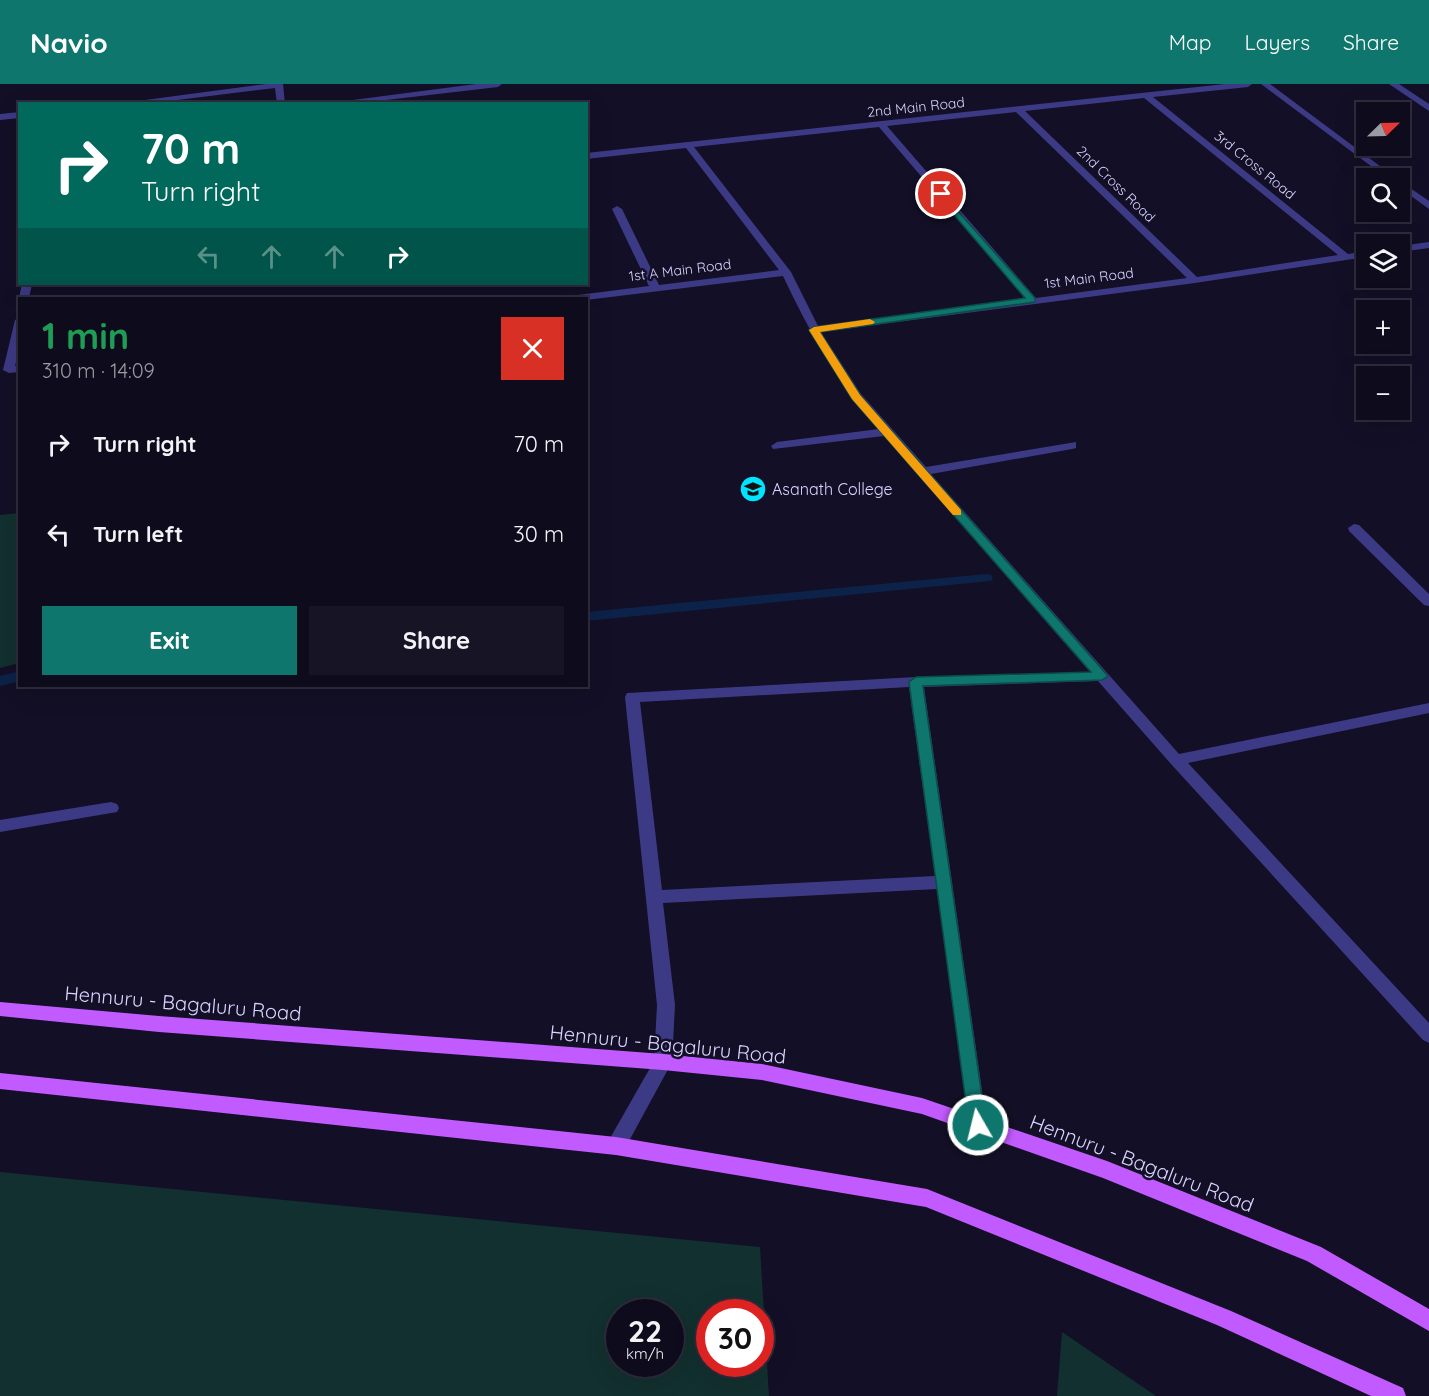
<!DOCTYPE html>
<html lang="en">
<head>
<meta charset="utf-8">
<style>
	:root { --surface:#0e0b1c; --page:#171425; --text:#f1f3f6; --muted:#9b9ba3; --line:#2e2b3b; --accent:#0f766e }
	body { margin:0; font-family:Quicksand,sans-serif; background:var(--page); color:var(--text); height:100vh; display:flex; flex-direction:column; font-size:22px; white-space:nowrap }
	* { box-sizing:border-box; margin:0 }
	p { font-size:20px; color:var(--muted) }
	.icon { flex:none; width:33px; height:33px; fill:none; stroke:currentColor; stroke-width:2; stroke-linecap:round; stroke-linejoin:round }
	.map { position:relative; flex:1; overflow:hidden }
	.drawer { position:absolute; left:18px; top:213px; width:570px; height:390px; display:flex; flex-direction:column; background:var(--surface); border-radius:0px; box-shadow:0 6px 24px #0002,0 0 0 2px var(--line) }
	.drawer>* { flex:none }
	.hud { position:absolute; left:18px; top:18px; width:570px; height:183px; border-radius:0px; box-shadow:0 6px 24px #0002,0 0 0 2px var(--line); background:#00695c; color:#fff; overflow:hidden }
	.needle { width:39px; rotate:67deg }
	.controls { position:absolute; left:1356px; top:18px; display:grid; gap:12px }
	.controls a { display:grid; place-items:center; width:54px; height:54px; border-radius:0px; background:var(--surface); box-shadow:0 6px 24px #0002,0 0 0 2px var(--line); font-size:30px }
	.speed { position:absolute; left:606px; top:1215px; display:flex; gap:12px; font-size:30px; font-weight:700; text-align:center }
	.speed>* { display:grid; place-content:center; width:78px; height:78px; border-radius:50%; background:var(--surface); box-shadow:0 6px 24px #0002,0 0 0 2px var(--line); line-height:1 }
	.speed small { font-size:15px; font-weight:400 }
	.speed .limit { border:9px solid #d22; background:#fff; color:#111 }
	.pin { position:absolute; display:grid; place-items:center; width:51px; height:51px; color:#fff; margin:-26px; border:3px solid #fff; border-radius:50%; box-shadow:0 2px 6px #0007 }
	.me { position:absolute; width:66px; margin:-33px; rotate:352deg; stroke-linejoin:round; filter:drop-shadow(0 0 4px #0008) }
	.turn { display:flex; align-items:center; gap:21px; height:126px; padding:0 24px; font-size:27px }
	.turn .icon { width:78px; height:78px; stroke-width:2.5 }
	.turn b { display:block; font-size:42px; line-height:51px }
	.lanes { display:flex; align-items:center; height:57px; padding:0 24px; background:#0003; justify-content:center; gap:30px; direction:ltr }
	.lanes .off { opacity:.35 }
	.round { display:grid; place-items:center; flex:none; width:63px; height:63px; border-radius:0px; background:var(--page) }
	.summary { display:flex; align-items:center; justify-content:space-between; height:102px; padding:0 24px }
	h1 { font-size:36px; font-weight:800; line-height:45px; color:#1e9e55 }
	.primary-button { display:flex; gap:12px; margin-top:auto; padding:12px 24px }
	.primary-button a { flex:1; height:69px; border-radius:0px; background:var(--accent); color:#fff; font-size:24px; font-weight:800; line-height:69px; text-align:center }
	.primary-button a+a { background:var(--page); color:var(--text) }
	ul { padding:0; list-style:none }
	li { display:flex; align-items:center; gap:18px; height:90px; padding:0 24px }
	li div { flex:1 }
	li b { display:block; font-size:22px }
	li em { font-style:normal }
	header { display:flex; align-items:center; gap:36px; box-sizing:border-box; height:84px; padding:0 30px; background:var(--accent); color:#fff }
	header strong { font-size:28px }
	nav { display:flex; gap:33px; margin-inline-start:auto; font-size:21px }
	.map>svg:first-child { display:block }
	.green { fill:#12302f; fill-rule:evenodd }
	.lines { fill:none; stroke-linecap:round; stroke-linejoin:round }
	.stream { fill:#0c2248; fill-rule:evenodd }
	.minor { fill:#3d3a85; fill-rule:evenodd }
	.major { fill:#c25bff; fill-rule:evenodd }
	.route { fill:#0f766e; stroke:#0a4d48; stroke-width:1.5 }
	.slow { fill:#f59e0b }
	.labels { text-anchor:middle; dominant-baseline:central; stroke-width:5; stroke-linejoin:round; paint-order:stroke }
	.far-street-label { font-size:14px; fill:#d9d4ff; stroke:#130f26 }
	.poi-label { font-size:16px; fill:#d9d4ff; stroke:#130f26; text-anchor:start }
	.near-street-label { font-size:20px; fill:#d9d4ff; stroke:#130f26 }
</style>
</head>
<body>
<header>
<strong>Navio</strong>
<nav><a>Map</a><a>Layers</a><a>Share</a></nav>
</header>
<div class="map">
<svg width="1429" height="1312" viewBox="0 0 1429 1312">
	<rect width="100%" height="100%" fill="#130f26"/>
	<path class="green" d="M 19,429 L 19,579 L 0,584 L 0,431 Z
		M 0,1088 L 760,1163 L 769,1312 L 0,1312 ZM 620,1228 L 670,1228 L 670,1280 L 620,1280 ZM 710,1228 L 760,1228 L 760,1280 L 710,1280 Z
		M 1062,1248 L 1156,1312 L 1057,1312 Z"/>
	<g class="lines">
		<path class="stream" d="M 986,490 L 991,491 L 993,494 L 991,497 L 586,537 L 586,528 Z
			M 20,587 L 20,597 L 0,602 L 0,592 Z"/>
		<path class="minor" d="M 266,0 L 283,0 L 285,20 L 277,20 L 275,4 L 145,20 L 115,20 Z
			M 476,0 L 502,0 L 498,3 L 352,20 L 322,20 Z
			M 1225,0 L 1252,0 L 1248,3 L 1153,13 L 1348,170 L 1366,167 L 1366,173 L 1195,199 L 821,248 L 861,310 L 926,383 L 1076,358 L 1076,364 L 1072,365 L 931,390 L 1179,670 L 1429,619 L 1429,629 L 1188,679 L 1429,939 L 1429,959 L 1423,956 L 1171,680 L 1098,597 L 924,603 L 987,1041 L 985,1047 L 978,1049 L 971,1047 L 969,1041 L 937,805 L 663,819 L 675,921 L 672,978 L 623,1068 L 616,1071 L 609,1068 L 606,1062 L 609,1056 L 654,977 L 657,921 L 625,613 L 627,609 L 916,593 L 1090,588 L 884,352 L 773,365 L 771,362 L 777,358 L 879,345 C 838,299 809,247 783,192 L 586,216 L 573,214 L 578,211 L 649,202 L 612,125 L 617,122 L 622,125 L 659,201 L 779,186 L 686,64 L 586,75 L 586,69 ZM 1144,14 L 1338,171 L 1197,193 L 1025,27 ZM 1016,28 L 1187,194 L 1036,214 L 887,42 ZM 879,43 L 1026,215 L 818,242 L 791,188 L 694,63 ZM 909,603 L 935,792 L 662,806 L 640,618 Z
			M 1261,0 L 1270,0 L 1396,94 L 1387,94 Z
			M 1389,0 L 1399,0 L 1429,20 L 1429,27 Z
			M 20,28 L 20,34 L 0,36 L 0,30 Z
			M 1400,97 L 1429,117 L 1429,125 L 1400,104 Z
			M 1429,158 L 1429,164 L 1400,168 L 1400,162 Z
			M 22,200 L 32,200 L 29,214 L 19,214 Z
			M 20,233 L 20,263 L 15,282 L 20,282 L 20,288 L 9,289 L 3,286 L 15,236 Z
			M 1354,440 L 1359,441 L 1429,510 L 1429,522 L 1424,521 L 1349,447 L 1348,444 Z
			M 111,718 L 117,720 L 119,724 L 117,728 L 0,748 L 0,736 Z"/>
		<path class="major" d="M 0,918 L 159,932 L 663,970 L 762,980 L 922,1014 L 1107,1077 L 1321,1163 L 1429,1225 L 1429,1247 L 1307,1177 L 1103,1094 L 922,1030 L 762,996 L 663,986 L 159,948 L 0,932 Z
			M 0,989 L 616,1053 L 927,1105 L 1231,1227 L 1403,1304 L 1406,1312 L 1371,1312 L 1217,1241 L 926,1123 L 616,1071 L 0,1005 Z"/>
	</g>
	<path class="route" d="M 941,108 L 1035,214 L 1035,218 L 820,248 L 860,311 L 1108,592 L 1102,596 L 923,602 L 986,1041 L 984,1047 L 978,1049 L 971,1047 L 969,1041 L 909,598 L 916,593 L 1091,588 L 852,315 L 809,246 L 814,243 L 1025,214 L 938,112 L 938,109 Z"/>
	<path class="slow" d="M 870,235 L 875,238 L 873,240 L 820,248 L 860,311 L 961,426 L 961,431 L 953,431 L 852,315 L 809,246 L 814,243 Z"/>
	<defs>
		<symbol id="university-disc" viewBox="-11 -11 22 22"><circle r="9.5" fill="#00e5ff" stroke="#130f26"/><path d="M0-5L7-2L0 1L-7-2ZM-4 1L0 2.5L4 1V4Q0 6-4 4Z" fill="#111"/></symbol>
	</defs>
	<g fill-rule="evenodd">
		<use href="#university-disc" x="738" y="390" width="30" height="30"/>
	</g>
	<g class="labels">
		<g class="far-street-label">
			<text transform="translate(916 23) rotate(-6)">2nd Main Road</text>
			<text transform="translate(1255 81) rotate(39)">3rd Cross Road</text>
			<text transform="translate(1116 100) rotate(44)">2nd Cross Road</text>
			<text transform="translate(680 186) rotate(-7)">1st A Main Road</text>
			<text transform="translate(1089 194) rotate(-7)">1st Main Road</text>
		</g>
		<g class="poi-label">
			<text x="772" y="405">Asanath College</text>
		</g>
		<g class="near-street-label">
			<text transform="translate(183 919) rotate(5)">Hennuru - Bagaluru Road</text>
			<text transform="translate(668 960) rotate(6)">Hennuru - Bagaluru Road</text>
			<text transform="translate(1142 1079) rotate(21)">Hennuru - Bagaluru Road</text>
		</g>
	</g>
</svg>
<div class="controls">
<a><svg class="needle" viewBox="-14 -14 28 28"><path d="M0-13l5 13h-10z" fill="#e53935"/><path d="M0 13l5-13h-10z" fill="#9b9ba3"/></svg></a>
<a><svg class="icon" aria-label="search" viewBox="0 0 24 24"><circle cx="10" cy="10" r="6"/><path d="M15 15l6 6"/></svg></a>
<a><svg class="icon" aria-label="layers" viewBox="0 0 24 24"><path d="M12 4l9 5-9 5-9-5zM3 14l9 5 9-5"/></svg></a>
<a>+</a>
<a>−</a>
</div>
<div class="speed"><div>22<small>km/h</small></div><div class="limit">30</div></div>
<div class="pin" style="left:941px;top:110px;background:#d93025"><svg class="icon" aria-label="arrive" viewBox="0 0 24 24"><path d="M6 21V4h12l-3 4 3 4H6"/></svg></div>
<svg class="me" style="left:978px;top:1041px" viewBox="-20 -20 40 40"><circle r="17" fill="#0f766e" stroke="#fff" stroke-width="3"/><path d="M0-11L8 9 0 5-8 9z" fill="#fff"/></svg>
<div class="hud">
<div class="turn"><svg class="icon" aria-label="right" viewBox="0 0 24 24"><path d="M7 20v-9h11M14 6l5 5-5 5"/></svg><div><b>70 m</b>Turn right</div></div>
<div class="lanes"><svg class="icon off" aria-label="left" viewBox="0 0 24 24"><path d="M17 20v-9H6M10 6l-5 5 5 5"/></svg><svg class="icon off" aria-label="ahead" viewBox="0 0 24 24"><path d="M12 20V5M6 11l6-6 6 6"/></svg><svg class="icon off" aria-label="ahead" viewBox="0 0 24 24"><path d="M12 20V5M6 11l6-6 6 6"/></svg><svg class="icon" aria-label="right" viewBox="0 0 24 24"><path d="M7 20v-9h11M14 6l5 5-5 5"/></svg></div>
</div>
<section class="drawer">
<div class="summary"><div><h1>1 min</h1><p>310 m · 14:09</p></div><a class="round" style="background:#d93025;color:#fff"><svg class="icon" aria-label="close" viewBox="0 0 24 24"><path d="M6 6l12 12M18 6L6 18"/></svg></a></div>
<ul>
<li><svg class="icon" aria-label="right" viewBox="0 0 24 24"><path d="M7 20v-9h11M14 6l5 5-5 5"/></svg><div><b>Turn right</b></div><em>70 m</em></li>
<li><svg class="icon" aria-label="left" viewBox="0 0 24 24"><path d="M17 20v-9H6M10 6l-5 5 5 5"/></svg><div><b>Turn left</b></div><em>30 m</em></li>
</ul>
<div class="primary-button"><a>Exit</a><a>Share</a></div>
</section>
</div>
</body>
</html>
